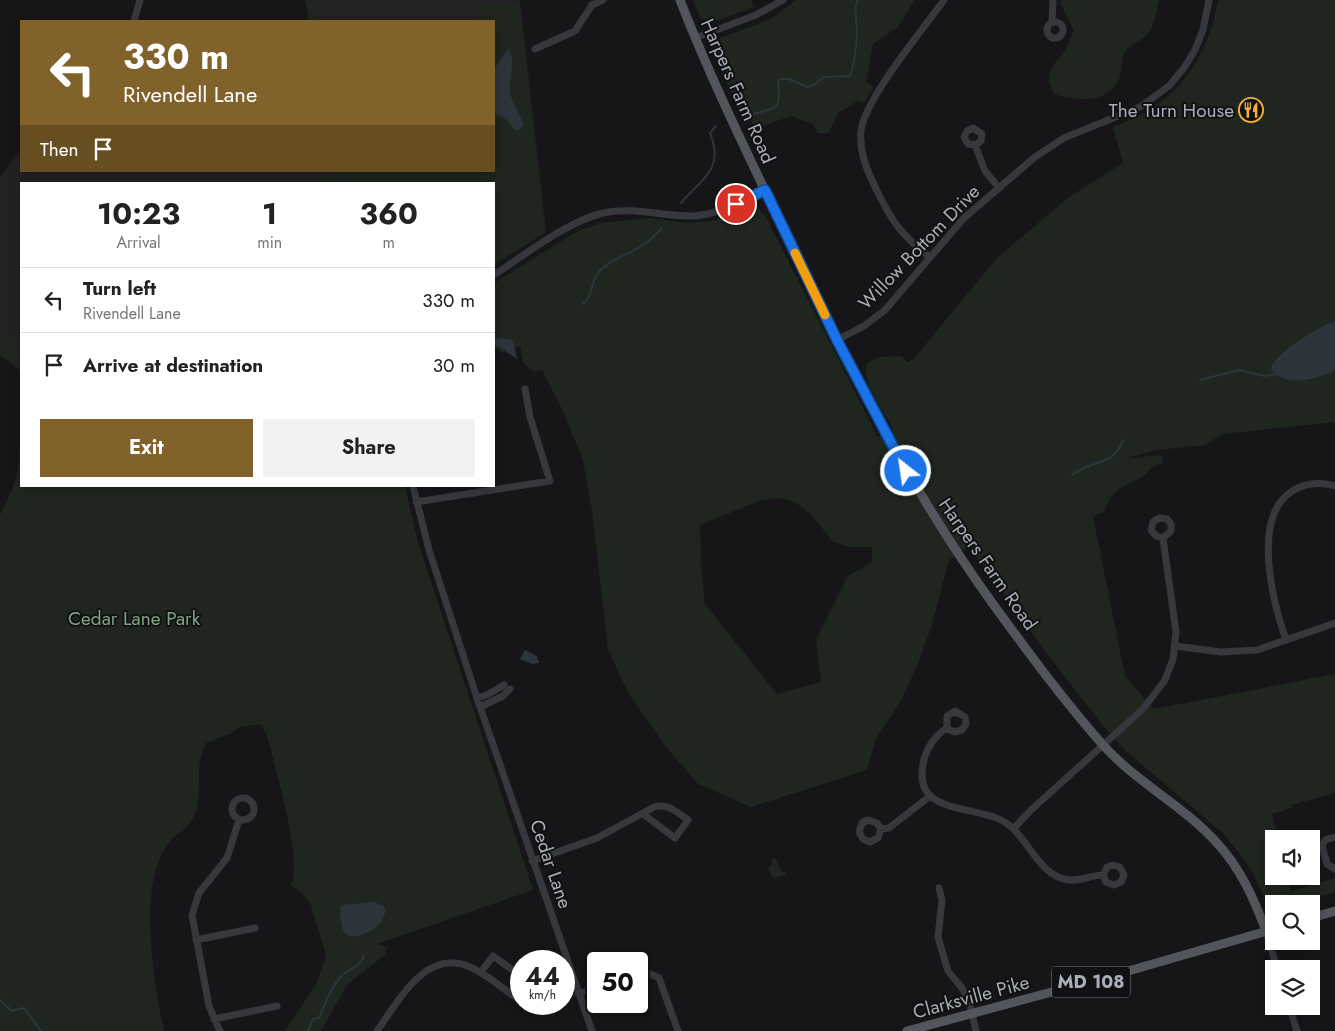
<!DOCTYPE html>
<html lang="en">
<head>
<meta charset="utf-8">
<style>
	:root { --surface:#fff; --page:#f2f2f2; --text:#222; --muted:#767676; --line:#e0e0e0; --accent:#80622a }
	body { margin:0; font-family:Jost,sans-serif; background:var(--page); color:var(--text); height:100vh; display:flex; flex-direction:column; font-size:19px; white-space:nowrap }
	* { box-sizing:border-box; margin:0 }
	p { font-size:16px; color:var(--muted) }
	.icon { flex:none; width:28px; height:28px; fill:none; stroke:currentColor; stroke-width:2; stroke-linecap:round; stroke-linejoin:round }
	.map { position:relative; flex:1; overflow:hidden }
	.sheet { position:absolute; left:20px; top:182px; width:475px; height:305px; display:flex; flex-direction:column; background:var(--surface); border-radius:0px; box-shadow:0 2px 12px #0003 }
	.sheet>* { flex:none }
	.banner { position:absolute; left:20px; top:20px; width:475px; height:152px; border-radius:0px; box-shadow:0 2px 12px #0003; background:#80622a; color:#fff; overflow:hidden }
	.fabs { position:absolute; left:1265px; top:830px; display:grid; gap:10px }
	.fabs a { display:grid; place-items:center; width:55px; height:55px; border-radius:0px; background:var(--surface); box-shadow:0 2px 12px #0003; font-size:25px }
	.speed { position:absolute; left:510px; top:950px; display:flex; gap:10px; font-size:25px; font-weight:700; text-align:center }
	.speed>* { display:grid; place-content:center; width:65px; height:65px; border-radius:50%; background:var(--surface); box-shadow:0 2px 12px #0003; line-height:1 }
	.speed small { font-size:12px; font-weight:400 }
	.speed .limit { border:2px solid #111; border-radius:8px; background:#fff; color:#111 }
	.pin { position:absolute; display:grid; place-items:center; width:42px; height:42px; color:#fff; margin:-21px; border:2px solid #fff; border-radius:50%; box-shadow:0 1px 5px #0007 }
	.me { position:absolute; width:55px; margin:-28px; rotate:330deg; stroke-linejoin:round; filter:drop-shadow(0 0 4px #0008) }
	.turn { display:flex; align-items:center; gap:18px; height:105px; padding:0 20px; font-size:22px }
	.turn .icon { width:65px; height:65px; stroke-width:2.5 }
	.turn b { display:block; font-size:35px; line-height:42px }
	.then { display:flex; align-items:center; height:48px; padding:0 20px; background:#0003; gap:10px; font-size:19px }
	.eta { display:flex; justify-content:space-evenly; align-items:center; height:85px; text-align:center }
	.eta b { font-size:30px; font-weight:700; line-height:35px }
	.primary-button { display:flex; gap:10px; margin-top:auto; padding:10px 20px }
	.primary-button a { flex:1; height:58px; border-radius:0px; background:var(--accent); color:#fff; font-size:20px; font-weight:700; line-height:58px; text-align:center }
	.primary-button a+a { background:var(--page); color:var(--text) }
	ul { padding:0; list-style:none }
	li { display:flex; align-items:center; gap:15px; height:65px; padding:0 20px; border-top:1px solid var(--line) }
	li div { flex:1 }
	li b { display:block; font-size:19px }
	li em { font-style:normal }
	.map>svg:first-child { display:block }
	.built { fill:#222225 }
	.green { fill:#1e261f; fill-rule:evenodd }
	.water { fill:#2c353c }
	.lines { fill:none; stroke-linecap:round; stroke-linejoin:round }
	.stream { stroke:#2c353c; stroke-width:2 }
	.minor { stroke:#37383d; stroke-width:7 }
	.major { stroke:#53555c; stroke-width:9 }
	.route-casing { stroke:#114b97; stroke-width:12 }
	.route { stroke:#1a73e8; stroke-width:9 }
	.slow { stroke:#f59e0b; stroke-width:9 }
	.labels { text-anchor:middle; dominant-baseline:central; stroke-width:4; stroke-linejoin:round; paint-order:stroke }
	.shield { fill:#111113; stroke:#7b7e86; stroke-width:1 }
	.shield-label { font-size:18px; font-weight:bold; fill:#a8adb8 }
	.street-label { font-size:19px; fill:#a8adb8; stroke:#111113 }
	.poi-label { font-size:19px; fill:#a8adb8; stroke:#111113; text-anchor:end }
	.park-label { font-size:19px; fill:#7fa381; stroke:#111113 }
</style>
</head>
<body>
<div class="map">
<svg width="1335" height="1031" viewBox="0 0 1335 1031">
	<rect width="100%" height="100%" fill="#161618"/>
	<path class="built" d="M 314,0 L 519,0 L 520,2 L 481,5 L 481,16 L 477,21 L 327,21 L 316,11 Z
		M 21,148 L 21,171 L 341,171 L 344,184 L 21,184 L 21,364 L 0,347 L 0,177 Z"/>
	<path class="green" d="M 305,0 L 314,0 L 316,11 L 327,21 L 309,21 Z
		M 693,0 L 751,0 L 754,7 L 711,23 L 700,18 Z
		M 796,0 L 915,0 L 898,27 L 873,44 L 866,82 L 874,87 L 864,103 L 858,101 L 838,113 L 829,133 L 818,133 L 813,124 L 791,116 L 755,129 L 751,121 L 745,123 L 712,51 L 717,39 L 771,19 Z
		M 1062,0 L 1159,0 C 1156,14 1155,30 1143,38 C 1138,42 1131,44 1127,49 C 1120,58 1123,69 1119,79 C 1109,104 1075,101 1054,94 C 1042,70 1054,67 1066,48 C 1069,42 1071,36 1074,30 L 1060,3 Z
		M 1218,0 L 1335,0 L 1335,422 L 1223,434 L 1204,445 L 1157,450 L 1125,459 L 1159,455 L 1163,457 L 1162,463 C 1148,467 1149,474 1140,478 C 1119,489 1113,489 1104,512 L 1093,516 L 1125,676 L 1154,709 L 1335,674 L 1335,793 L 1291,805 L 1292,808 L 1272,814 L 1279,839 L 1274,839 L 1274,876 L 1287,876 L 1291,891 L 1335,878 L 1335,892 L 1295,904 L 1274,904 L 1274,907 L 1267,903 L 1249,866 L 1224,834 L 1127,752 L 1104,727 L 1048,655 L 969,546 L 949,560 L 931,628 L 916,668 L 900,703 L 876,738 L 867,770 L 751,807 L 698,784 L 667,748 L 628,693 L 608,649 L 592,511 L 583,460 L 562,409 L 542,370 L 535,372 C 523,365 521,360 521,346 L 502,353 L 494,347 L 494,283 L 576,232 L 600,223 L 650,218 L 686,223 L 712,221 L 756,205 L 767,219 L 878,437 L 893,429 C 883,410 863,386 866,364 L 879,357 L 901,356 L 908,362 L 915,357 L 996,259 L 1069,197 L 1123,163 L 1113,127 C 1174,106 1207,63 1218,0 ZM 776,498 C 805,500 815,520 832,541 L 849,547 L 872,547 L 872,562 L 848,576 L 816,640 L 821,682 L 777,694 L 705,604 L 701,566 L 700,525 L 759,501 Z
		M 520,2 L 546,232 L 494,265 L 494,184 L 344,184 L 341,171 L 494,171 L 494,21 L 477,21 L 481,16 L 481,5 Z
		M 338,173 L 341,184 L 312,184 L 323,177 Z
		M 0,329 L 21,348 L 21,371 L 0,355 Z
		M 21,441 L 21,486 L 405,486 L 417,539 L 533,890 L 377,944 L 387,947 L 386,954 L 348,984 L 321,1031 L 285,1031 L 316,984 L 326,956 L 311,905 L 303,894 L 290,885 C 305,868 274,764 268,739 L 262,724 L 239,727 L 232,733 L 206,743 C 192,770 206,792 192,820 C 186,831 174,835 168,844 C 137,884 154,984 164,1031 L 0,1031 L 0,515 C 8,499 16,482 19,464 C 21,456 17,448 21,441 Z
		M 775,858 L 782,872 L 785,871 L 787,875 L 773,878 L 768,868 L 772,864 L 771,860 Z"/>
	<path class="water" d="M 508,49 C 517,60 508,79 510,92 C 512,105 521,114 524,126 L 516,131 L 507,120 L 494,113 L 495,68 Z
		M 1335,321 L 1335,370 L 1332,372 C 1314,379 1287,388 1271,369 C 1273,354 1320,326 1335,321 Z
		M 497,338 L 509,339 L 513,341 L 517,359 L 495,344 L 494,341 Z
		M 525,650 L 537,656 L 539,663 L 532,664 L 520,659 Z
		M 375,902 L 385,907 C 388,929 351,944 344,932 C 342,929 342,924 341,920 C 340,915 340,910 341,905 Z"/>
	<g class="lines">
		<path class="stream" d="M 746,117 C 773,105 782,117 778,81 L 781,79 L 789,79 L 807,87 L 812,86 L 824,77 L 850,76 C 854,66 856,47 857,36 C 858,24 853,13 857,0
			M 681,203 C 701,179 725,170 710,133 L 716,126
			M 583,304 C 594,295 590,283 598,273 C 608,261 624,256 638,248 C 648,243 654,236 662,228
			M 1200,380 L 1239,370 L 1264,376 L 1277,374
			M 1072,475 C 1091,459 1113,468 1123,440
			M 0,1000 L 12,1011 L 23,1008 C 28,1011 35,1025 41,1031
			M 308,1031 L 313,1019 L 319,1018 C 325,1004 330,989 341,976 C 349,968 360,968 364,956"/>
		<path class="minor" d="M 134,21 L 140,0
			M1047 30a8 8 0 1 1 16 0a8 8 0 1 1-16 0Z
			M 1052,22 L 1053,0
			M 695,38 L 756,15 L 783,0
			M 535,49 L 575,31 L 592,5 L 603,0
			M 975,145 L 968,144 L 964,137 L 967,131 L 973,128 L 982,134 L 981,141 L 975,145 L 985,171 L 999,188
			M 929,257 C 900,233 893,223 876,189 C 867,170 859,153 861,131 C 864,100 924,28 944,0
			M 494,275 C 526,254 566,222 603,213 C 633,206 663,217 694,216 C 720,214 742,201 765,190
			M 837,340 L 864,326 L 885,310 L 964,218 L 1035,157 L 1064,138 L 1140,107 L 1169,86 L 1184,68 L 1195,50 L 1203,30 L 1209,0
			M 413,486 L 429,550 L 477,698 L 592,1031
			M 416,502 L 550,481 L 530,417 L 525,389
			M 1286,640 C 1273,602 1250,515 1294,490 C 1307,482 1321,482 1335,486
			M 1175,646 L 1221,652 L 1257,650 L 1335,623
			M 477,698 L 487,695 L 504,685
			M 480,707 L 503,696 L 510,689
			M 947,728 L 954,732 L 962,730 L 966,724 L 965,717 L 955,711 L 947,716 L 947,728 C 935,735 925,750 923,765 C 913,815 975,805 1003,821 C 1028,835 1038,877 1069,880 C 1081,881 1092,875 1103,875 L 1106,882 L 1114,885 L 1121,882 L 1124,875 L 1120,867 L 1113,865 L 1107,867 L 1103,875
			M232 809a11 11 0 1 1 22 0a11 11 0 1 1-22 0Z
			M 1014,828 L 1031,810 L 1143,709 L 1165,680 L 1173,659 L 1176,632 L 1163,538 L 1171,531 L 1171,524 L 1167,519 L 1159,518 L 1153,522 L 1151,530 L 1156,536 L 1163,538
			M 881,829 L 878,838 L 870,842 L 863,839 L 859,832 L 862,823 L 868,820 L 877,823 L 881,829 L 889,828 L 930,796
			M 1335,837 L 1325,840 L 1322,846 L 1327,864 L 1335,869
			M 532,861 L 597,838 L 654,807 C 668,803 677,812 688,820 L 675,838 L 643,814
			M 939,888 L 942,900 L 938,937 L 948,971 L 962,988 L 969,1001 L 976,1031
			M 1266,931 L 1277,969
			M 196,940 L 255,928
			M 481,972 L 493,956 L 521,976
			M 639,973 L 646,972 L 659,978 L 678,1031
			M 578,994 L 596,988
			M 1289,1006 L 1297,1031
			M 214,1019 L 277,1006
			M 220,1031 L 209,1006 L 192,915 L 199,893 L 227,858 L 239,820
			M 377,1031 C 398,1002 426,947 470,967 C 486,974 501,987 515,997 L 521,989"/>
		<path class="major" d="M 680,0 C 713,85 754,167 793,249 C 854,375 911,491 993,604 C 1028,652 1064,701 1103,745 C 1137,783 1184,806 1217,843 C 1241,869 1254,899 1266,931
			M 1311,918 L 1335,911
			M 907,1031 L 1104,978 L 1274,929"/>
	</g>
	<g class="lines">
		<defs>
			<path id="route" d="M 736,204 L 765,190 L 837,340 L 906,471"/>
		</defs>
		<use href="#route" class="route-casing"/>
		<use href="#route" class="route"/>
		<path class="slow" d="M 795,253 L 825,315"/>
	</g>
	<defs>
		<symbol id="restaurant-ring" viewBox="-11 -11 22 22"><circle r="9.5" fill="#111113" stroke="#f2b134" stroke-width="1.5"/><path d="M-5-6h1v4h1v-4h1v4h1v-4h1v5L-1.5 .5V6h-2V.5L-5-1ZM5-6V6H3V1.5H1.5Q1.5-4 5-6Z" fill="#f2b134"/></symbol>
	</defs>
	<g fill-rule="evenodd">
		<use href="#restaurant-ring" x="1237" y="96" width="28" height="28"/>
	</g>
	<g class="labels">
		<rect class="shield" x="1052" y="966.5" width="78" height="31" rx="4"/>
		<g class="shield-label">
			<text x="1091" y="982">MD 108</text>
		</g>
		<g class="street-label">
			<text transform="translate(738 91) rotate(66)">Harpers Farm Road</text>
			<text transform="translate(919 247) rotate(-46)">Willow Bottom Drive</text>
			<text transform="translate(988 564) rotate(55)">Harpers Farm Road</text>
			<text transform="translate(551 864) rotate(71)">Cedar Lane</text>
			<text transform="translate(971 997) rotate(-15)">Clarksville Pike</text>
		</g>
		<g class="poi-label">
			<text x="1234" y="110">The Turn House</text>
		</g>
		<g class="park-label">
			<text x="134" y="618">Cedar Lane Park</text>
		</g>
	</g>
</svg>
<div class="fabs">
<a><svg class="icon" aria-label="sound" viewBox="0 0 24 24"><path d="M4 9h4l5-4v14l-5-4H4zM17 9q2 3 0 6"/></svg></a>
<a><svg class="icon" aria-label="search" viewBox="0 0 24 24"><circle cx="10" cy="10" r="6"/><path d="M15 15l6 6"/></svg></a>
<a><svg class="icon" aria-label="layers" viewBox="0 0 24 24"><path d="M12 4l9 5-9 5-9-5zM3 14l9 5 9-5"/></svg></a>
</div>
<div class="speed"><div>44<small>km/h</small></div><div class="limit">50</div></div>
<div class="pin" style="left:736px;top:204px;background:#d93025"><svg class="icon" aria-label="arrive" viewBox="0 0 24 24"><path d="M6 21V4h12l-3 4 3 4H6"/></svg></div>
<svg class="me" style="left:906px;top:471px" viewBox="-20 -20 40 40"><circle r="17" fill="#1a73e8" stroke="#fff" stroke-width="3"/><path d="M0-11L8 9 0 5-8 9z" fill="#fff"/></svg>
<div class="banner">
<div class="turn"><svg class="icon" aria-label="left" viewBox="0 0 24 24"><path d="M17 20v-9H6M10 6l-5 5 5 5"/></svg><div><b>330 m</b>Rivendell Lane</div></div>
<div class="then">Then<svg class="icon" aria-label="arrive" viewBox="0 0 24 24"><path d="M6 21V4h12l-3 4 3 4H6"/></svg></div>
</div>
<section class="sheet">
<div class="eta">
<div><b>10:23</b><p>Arrival</p></div>
<div><b>1</b><p>min</p></div>
<div><b>360</b><p>m</p></div>
</div>
<ul>
<li><svg class="icon" aria-label="left" viewBox="0 0 24 24"><path d="M17 20v-9H6M10 6l-5 5 5 5"/></svg><div><b>Turn left</b><p>Rivendell Lane</p></div><em>330 m</em></li>
<li><svg class="icon" aria-label="arrive" viewBox="0 0 24 24"><path d="M6 21V4h12l-3 4 3 4H6"/></svg><div><b>Arrive at destination</b></div><em>30 m</em></li>
</ul>
<div class="primary-button"><a>Exit</a><a>Share</a></div>
</section>
</div>
</body>
</html>
